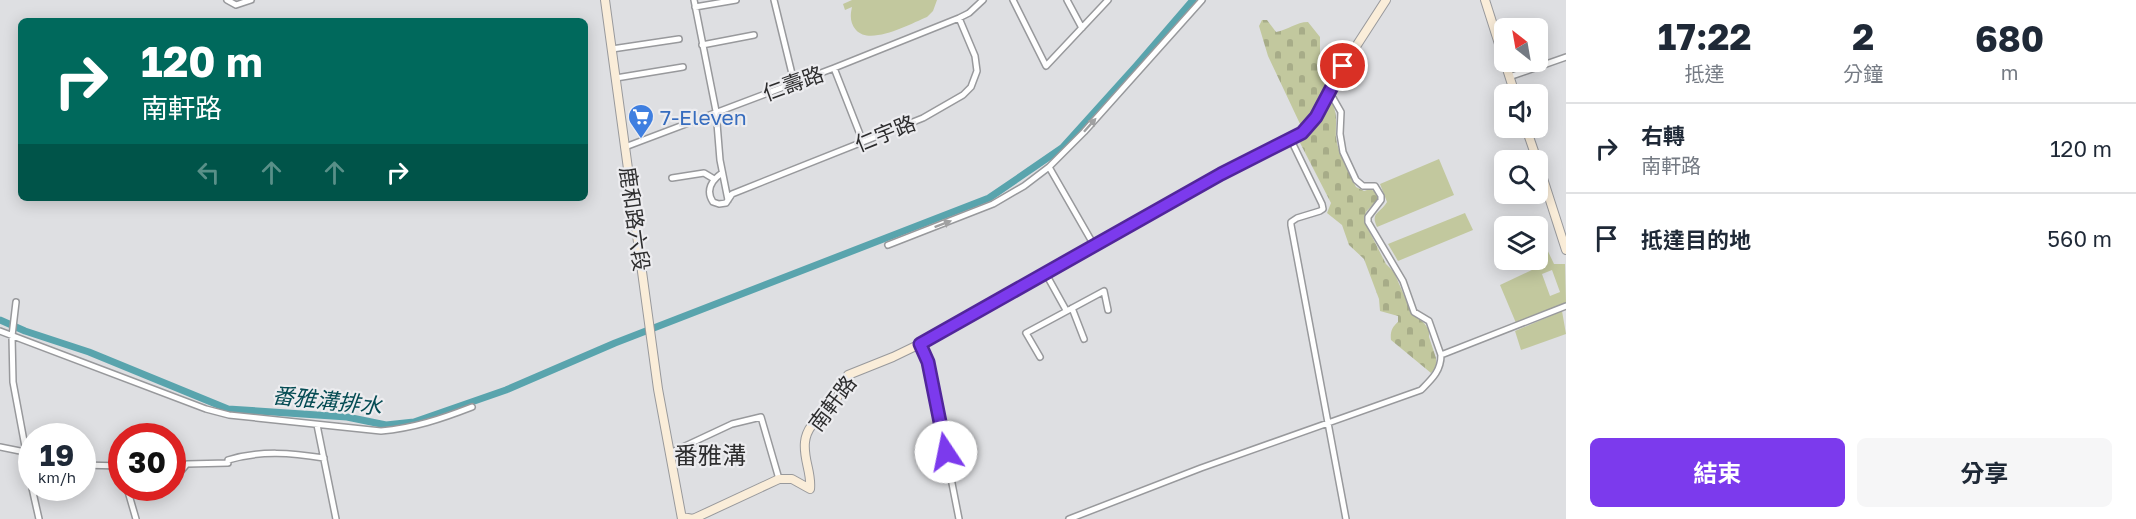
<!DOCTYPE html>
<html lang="zh-TW">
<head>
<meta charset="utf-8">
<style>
	:root { --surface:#fff; --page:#f6f6f7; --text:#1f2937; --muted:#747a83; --line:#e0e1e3; --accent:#7c3aed }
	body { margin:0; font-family:"Golos Text","Noto Sans TC",sans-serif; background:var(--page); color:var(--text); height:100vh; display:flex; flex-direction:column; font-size:22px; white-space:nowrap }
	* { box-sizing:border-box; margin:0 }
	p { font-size:20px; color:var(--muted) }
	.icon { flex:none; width:33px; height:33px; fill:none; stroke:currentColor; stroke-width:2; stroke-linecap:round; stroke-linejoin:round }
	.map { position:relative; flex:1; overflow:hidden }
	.sheet { display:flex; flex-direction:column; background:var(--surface); width:570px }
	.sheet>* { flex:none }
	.banner { position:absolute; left:18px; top:18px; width:570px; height:183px; border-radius:9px; box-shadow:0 3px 15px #0003; background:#00695c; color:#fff; overflow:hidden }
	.needle { width:39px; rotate:329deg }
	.fabs { position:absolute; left:1494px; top:18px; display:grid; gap:12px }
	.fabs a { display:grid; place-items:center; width:54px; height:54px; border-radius:9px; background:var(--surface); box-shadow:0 3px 15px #0003; font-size:30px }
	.speed { position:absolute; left:18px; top:423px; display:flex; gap:12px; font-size:30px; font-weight:700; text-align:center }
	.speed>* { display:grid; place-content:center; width:78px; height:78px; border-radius:50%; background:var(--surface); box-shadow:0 3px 15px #0003; line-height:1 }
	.speed small { font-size:15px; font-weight:400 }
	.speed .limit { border:9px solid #d22; background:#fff; color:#111 }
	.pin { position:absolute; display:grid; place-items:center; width:51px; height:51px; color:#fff; margin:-26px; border:3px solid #fff; border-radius:50%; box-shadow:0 2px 6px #0007 }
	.me { position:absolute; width:66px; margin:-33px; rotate:349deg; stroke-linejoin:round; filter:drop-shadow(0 0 4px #0008) }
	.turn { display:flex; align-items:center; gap:21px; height:126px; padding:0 24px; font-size:27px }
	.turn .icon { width:78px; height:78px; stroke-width:2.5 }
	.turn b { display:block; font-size:42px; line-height:51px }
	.lanes { display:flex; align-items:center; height:57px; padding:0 24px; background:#0003; justify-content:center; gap:30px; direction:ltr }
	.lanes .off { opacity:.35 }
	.eta { display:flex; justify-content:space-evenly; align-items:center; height:102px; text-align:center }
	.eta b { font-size:36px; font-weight:700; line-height:42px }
	.cta { display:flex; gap:12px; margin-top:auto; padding:12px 24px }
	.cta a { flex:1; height:69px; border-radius:9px; background:var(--accent); color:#fff; font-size:24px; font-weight:700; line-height:69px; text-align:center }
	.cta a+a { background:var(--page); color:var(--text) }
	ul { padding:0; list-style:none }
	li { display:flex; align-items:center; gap:18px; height:90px; padding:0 24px; border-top:2px solid var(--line) }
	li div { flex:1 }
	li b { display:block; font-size:22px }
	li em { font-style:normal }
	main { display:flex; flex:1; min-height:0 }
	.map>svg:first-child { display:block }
	.green { fill:#c2c89e; fill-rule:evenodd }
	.cemetery { fill:url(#cemetery-stones) }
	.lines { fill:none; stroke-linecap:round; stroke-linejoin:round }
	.canal { stroke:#59a4ad; stroke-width:7 }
	.street-casing { stroke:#98999c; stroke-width:8 }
	.secondary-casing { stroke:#98999c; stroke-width:10 }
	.street { stroke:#fff; stroke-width:5 }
	.secondary { stroke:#faedd9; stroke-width:8 }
	.oneway { fill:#a0a0a1 }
	.route-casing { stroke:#51269a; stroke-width:15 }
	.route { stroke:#7c3aed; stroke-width:10 }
	.labels { text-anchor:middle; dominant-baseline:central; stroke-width:4.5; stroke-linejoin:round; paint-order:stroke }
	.street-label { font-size:21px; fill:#2d2d2e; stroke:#ececef }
	.shop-label { font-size:21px; fill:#366cbe; stroke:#ececef; text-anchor:start }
	.water-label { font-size:22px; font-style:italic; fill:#044b53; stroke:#ececef }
	.quarter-label { font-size:24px; fill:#2d2d2e; stroke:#ececef }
</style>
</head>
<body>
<main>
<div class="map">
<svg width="1566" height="519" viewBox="0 0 1566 519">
	<defs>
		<pattern id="cemetery-stones" width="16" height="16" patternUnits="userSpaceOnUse" patternTransform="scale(1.5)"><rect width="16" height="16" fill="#c2c89e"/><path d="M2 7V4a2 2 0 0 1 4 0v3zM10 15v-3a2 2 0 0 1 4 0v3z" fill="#a7ac88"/></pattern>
	</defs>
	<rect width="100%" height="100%" fill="#dedfe2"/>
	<path class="green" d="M 852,0 L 937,0 L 933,11 L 927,17 C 910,24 870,46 856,30 C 850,23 850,16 852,7 L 845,10 L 843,4 Z
		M 1439,159 L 1454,195 L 1377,227 C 1370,212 1380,214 1387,202 L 1380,184 Z
		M 1465,213 L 1473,230 L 1398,261 L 1388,244 Z
		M 1545,245 L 1554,264 L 1565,264 L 1566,303 L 1516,323 L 1500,285 L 1536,268 L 1534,260 L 1538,260 L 1538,248 ZM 1552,270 L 1560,292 L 1550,296 L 1542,274 Z
		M 1562,311 L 1566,334 L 1521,350 L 1515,331 Z"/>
	<path class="cemetery" d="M 1262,20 L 1267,20 L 1276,32 C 1288,30 1296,22 1308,22 L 1320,37 L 1320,53 L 1330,80 L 1312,118 L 1301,126 L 1268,56 L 1259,26 Z
		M 1330,101 C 1339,112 1335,124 1336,138 C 1338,154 1349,172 1356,187 L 1364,191 L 1370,189 L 1376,192 L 1378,199 L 1366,212 L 1364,221 L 1386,264 L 1394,272 L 1412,314 L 1424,323 L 1429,330 L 1429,337 L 1436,358 L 1436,367 L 1431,373 L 1391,340 C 1390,332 1392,327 1398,322 L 1398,316 L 1380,311 L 1379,299 L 1364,259 L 1349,245 L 1342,225 L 1327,213 L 1331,203 L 1298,139 C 1315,130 1322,118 1330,101 Z"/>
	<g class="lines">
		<path class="canal" d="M 0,320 L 25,331 L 89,352 L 228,409 L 347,417 L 386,425 L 414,422 L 506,390 L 615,343 L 989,198 L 1062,148 L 1136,66 L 1193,0"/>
		<defs>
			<path id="street" d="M 227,0 L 236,5 L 251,0
				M 694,0 L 716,111 L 720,160 L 728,200
				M 774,0 L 794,82
				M 1013,0 L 1046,66 L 1108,0
				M 1067,0 L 1082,28
				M 695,7 L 736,0
				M 702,45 L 754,35
				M 612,49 L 679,39
				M 834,68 L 863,142
				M 1509,77 L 1566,57
				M 616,78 L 683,67
				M 1328,93 L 1333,98 L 1341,112 L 1340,134 L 1343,152 L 1356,180 L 1363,186 L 1375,186 L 1381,196 L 1381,200 L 1368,217 L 1368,222 L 1403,281 L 1414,312 L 1429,321 L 1441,355
				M 1290,138 L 1322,204 L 1323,209 L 1320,211 L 1297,218 L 1291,222 L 1291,225 L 1346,519
				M 625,147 L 834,68 L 959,18 L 969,13 L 983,0
				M 1049,167 L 1095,247
				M 722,173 C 712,180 705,190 713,202 L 719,204 L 726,203 L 732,194 L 923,118 L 963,95 L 971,87 L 977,71 L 975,56 L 959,18
				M 672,178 L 704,173 L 714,179
				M 888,245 L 993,204 L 1024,186 L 1049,167 L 1084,132 L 1202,0
				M 1046,274 L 1066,310
				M 16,302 L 12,336 L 13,382 L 32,484
				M 1072,308 L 1084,339
				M 0,331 L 206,409 L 229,415 L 381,431 C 414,428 441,419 472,407
				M 920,344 L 928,361 L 959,519
				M 1040,357 L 1026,333 L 1104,291 L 1108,310
				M 317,425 L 336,519
				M 0,447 L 25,452 L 32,460
				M 670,453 L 732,424 L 761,417 L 779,479
				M 82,465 L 122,466
				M 172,473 L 182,470 L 187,464 L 228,463 L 228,460 C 261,450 292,453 324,458
				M 32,488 L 39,519
				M 127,488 L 136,519
				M 1069,519 L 1201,468 L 1421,390 C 1432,379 1441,371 1441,355 L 1566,306"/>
			<path id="secondary" d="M 605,0 L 658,389 L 682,519
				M 1485,0 L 1515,94
				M 1526,128 L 1537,160
				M 1538,163 L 1566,250
				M 682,517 L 693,519 L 779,479 L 792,479 L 810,489 C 812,473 803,459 805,442 C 807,423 824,415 835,401 C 841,393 842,383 848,375 L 893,357 L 920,344 L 1221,174 L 1302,133 L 1316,117 L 1333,82 L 1386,0"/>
		</defs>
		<use href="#street" class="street-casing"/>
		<use href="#secondary" class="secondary-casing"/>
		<use href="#street" class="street"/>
		<use href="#secondary" class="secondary"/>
	</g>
	<defs><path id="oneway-solid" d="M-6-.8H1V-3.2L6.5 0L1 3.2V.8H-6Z" transform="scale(1.5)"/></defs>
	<g class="oneway">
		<use href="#oneway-solid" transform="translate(1090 125) rotate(-48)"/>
		<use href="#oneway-solid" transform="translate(943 224) rotate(-21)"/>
	</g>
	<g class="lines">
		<defs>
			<path id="route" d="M 946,452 L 928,362 L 920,344 L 1221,174 L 1302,133 L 1316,117 L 1343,66"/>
		</defs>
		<use href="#route" class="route-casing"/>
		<use href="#route" class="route"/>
	</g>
	<defs>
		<symbol id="supermarket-pin" viewBox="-11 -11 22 30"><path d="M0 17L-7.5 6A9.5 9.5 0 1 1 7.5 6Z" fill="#3f7fe0" stroke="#ececef"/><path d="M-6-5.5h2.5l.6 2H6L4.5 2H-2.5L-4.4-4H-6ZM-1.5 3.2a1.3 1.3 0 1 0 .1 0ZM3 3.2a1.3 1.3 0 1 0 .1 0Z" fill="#fff"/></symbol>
	</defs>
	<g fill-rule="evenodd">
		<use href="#supermarket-pin" x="626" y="102" width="30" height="40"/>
	</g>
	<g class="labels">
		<g class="street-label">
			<text transform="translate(793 83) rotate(-20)">仁壽路</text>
			<text transform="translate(885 133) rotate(-22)">仁宇路</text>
			<text transform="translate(635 219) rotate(82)">鹿和路六段</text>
			<text transform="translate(832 403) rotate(-53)">南軒路</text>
		</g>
		<g class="shop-label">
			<text x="660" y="117">7-Eleven</text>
		</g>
		<g class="water-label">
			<text transform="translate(327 400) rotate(6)">番雅溝排水</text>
		</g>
		<g class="quarter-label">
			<text x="710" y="454">番雅溝</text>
		</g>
	</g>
</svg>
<div class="fabs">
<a><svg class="needle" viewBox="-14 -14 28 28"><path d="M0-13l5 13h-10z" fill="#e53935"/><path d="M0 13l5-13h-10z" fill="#747a83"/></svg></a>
<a><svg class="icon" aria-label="sound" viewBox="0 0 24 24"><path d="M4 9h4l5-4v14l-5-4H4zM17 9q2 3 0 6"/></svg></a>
<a><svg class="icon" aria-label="search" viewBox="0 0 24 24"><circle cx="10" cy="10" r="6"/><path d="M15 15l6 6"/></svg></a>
<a><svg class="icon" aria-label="layers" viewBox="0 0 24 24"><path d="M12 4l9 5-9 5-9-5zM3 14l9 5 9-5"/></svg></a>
</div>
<div class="speed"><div>19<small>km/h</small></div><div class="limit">30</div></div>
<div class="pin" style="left:1343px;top:66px;background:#d93025"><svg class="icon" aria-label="arrive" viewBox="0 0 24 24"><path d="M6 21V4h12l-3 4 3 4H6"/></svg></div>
<svg class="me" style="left:946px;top:452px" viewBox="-20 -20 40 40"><circle r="19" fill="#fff"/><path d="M0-13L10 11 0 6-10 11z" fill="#7c3aed"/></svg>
<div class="banner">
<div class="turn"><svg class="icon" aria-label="right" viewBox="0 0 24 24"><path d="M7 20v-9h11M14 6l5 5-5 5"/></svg><div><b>120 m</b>南軒路</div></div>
<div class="lanes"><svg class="icon off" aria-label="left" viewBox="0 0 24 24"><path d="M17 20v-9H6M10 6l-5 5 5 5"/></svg><svg class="icon off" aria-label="ahead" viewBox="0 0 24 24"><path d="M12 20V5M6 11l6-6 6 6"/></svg><svg class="icon off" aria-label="ahead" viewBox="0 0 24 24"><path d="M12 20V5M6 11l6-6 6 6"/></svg><svg class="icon" aria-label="right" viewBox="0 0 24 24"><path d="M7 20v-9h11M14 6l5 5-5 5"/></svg></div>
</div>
</div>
<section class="sheet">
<div class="eta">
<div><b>17:22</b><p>抵達</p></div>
<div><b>2</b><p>分鐘</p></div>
<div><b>680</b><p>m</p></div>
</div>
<ul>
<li><svg class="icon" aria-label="right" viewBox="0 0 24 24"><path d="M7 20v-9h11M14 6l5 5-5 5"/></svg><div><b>右轉</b><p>南軒路</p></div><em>120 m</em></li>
<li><svg class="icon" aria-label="arrive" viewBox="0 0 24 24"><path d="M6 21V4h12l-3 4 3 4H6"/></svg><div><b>抵達目的地</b></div><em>560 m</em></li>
</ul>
<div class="cta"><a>結束</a><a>分享</a></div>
</section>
</main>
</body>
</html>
